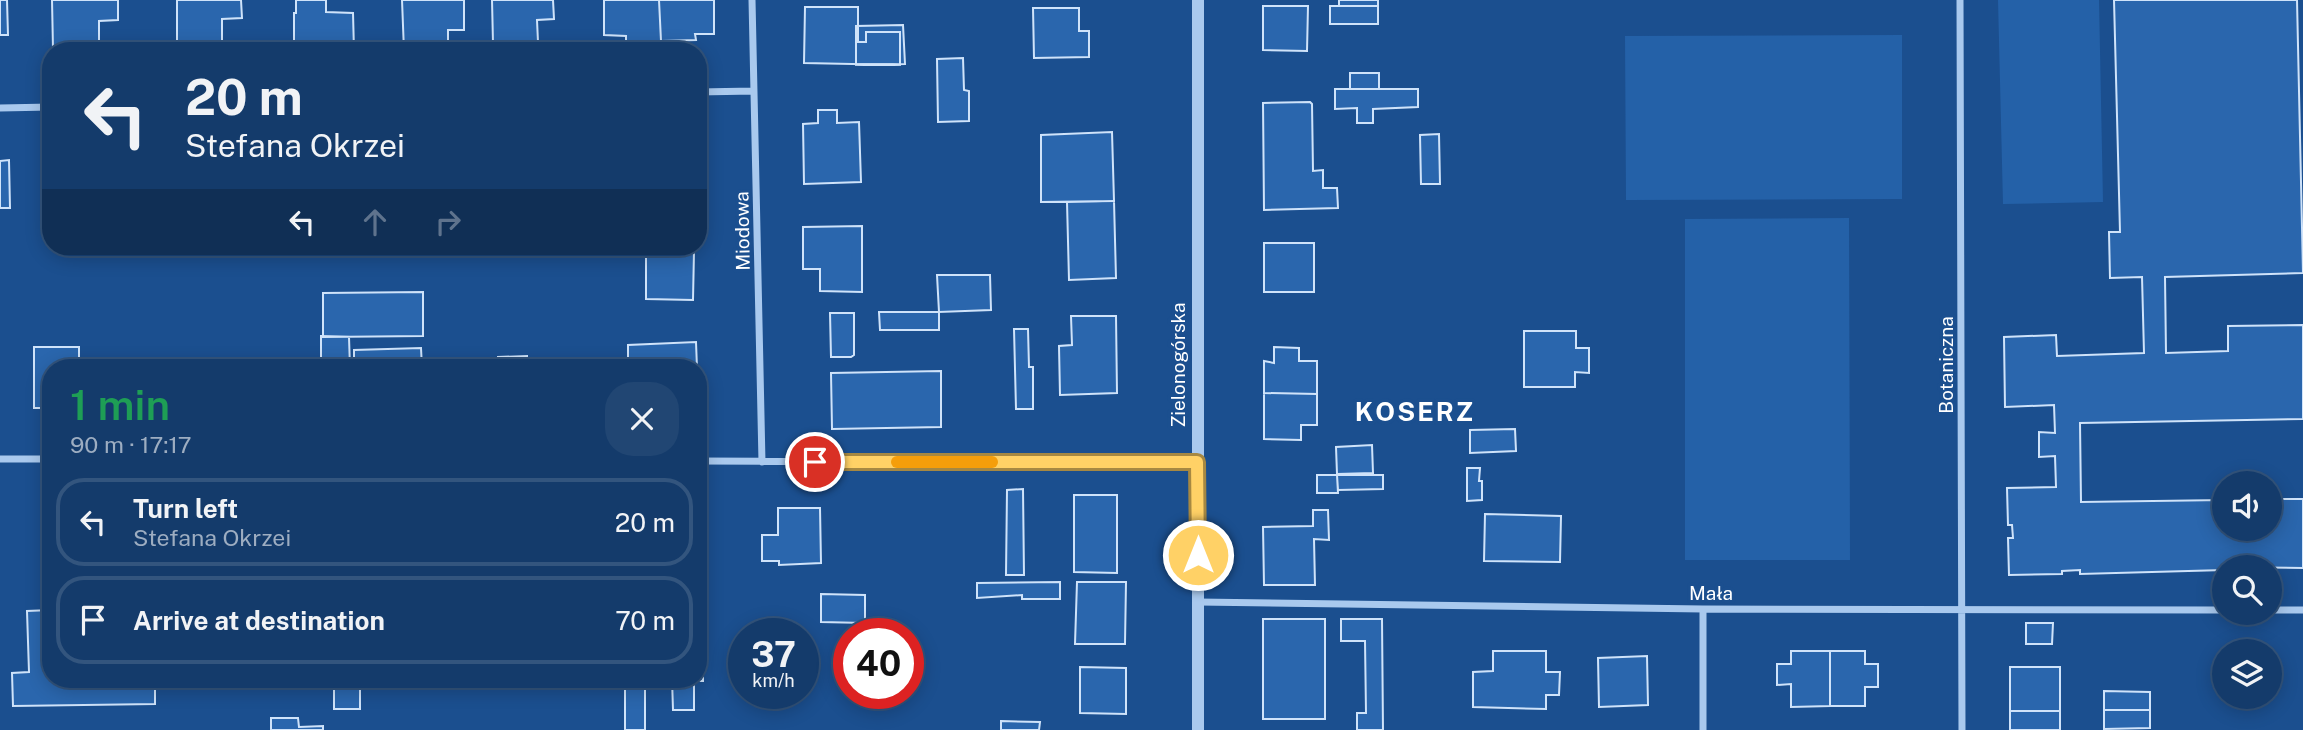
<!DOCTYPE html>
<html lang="en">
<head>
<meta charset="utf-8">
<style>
	:root { --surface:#143b6b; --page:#214673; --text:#f1f3f6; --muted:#9dadc1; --line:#33557e }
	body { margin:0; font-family:"Public Sans",sans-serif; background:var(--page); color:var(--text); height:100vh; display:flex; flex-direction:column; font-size:26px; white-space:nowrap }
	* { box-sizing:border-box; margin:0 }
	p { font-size:23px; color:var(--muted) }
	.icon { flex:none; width:38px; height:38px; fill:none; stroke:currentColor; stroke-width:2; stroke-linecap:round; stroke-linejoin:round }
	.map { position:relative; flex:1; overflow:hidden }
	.sheet { position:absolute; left:42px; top:359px; width:665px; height:329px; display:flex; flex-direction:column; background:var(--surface); border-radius:28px; box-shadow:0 4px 18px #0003,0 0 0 2px var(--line) }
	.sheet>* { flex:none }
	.top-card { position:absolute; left:42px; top:42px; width:665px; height:214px; border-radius:28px; box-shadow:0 4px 18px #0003,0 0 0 2px var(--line); background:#143b6b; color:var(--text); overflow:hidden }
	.fabs { position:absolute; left:2212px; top:471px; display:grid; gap:14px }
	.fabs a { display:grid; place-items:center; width:70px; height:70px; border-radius:50%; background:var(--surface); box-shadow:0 4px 18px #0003,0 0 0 2px var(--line); font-size:35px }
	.speed { position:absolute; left:728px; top:618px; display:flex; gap:14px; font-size:35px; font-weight:700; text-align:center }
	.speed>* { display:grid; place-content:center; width:91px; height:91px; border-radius:50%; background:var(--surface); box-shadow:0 4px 18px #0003,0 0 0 2px var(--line); line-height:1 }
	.speed small { font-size:18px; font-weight:400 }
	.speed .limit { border:10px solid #d22; background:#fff; color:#111 }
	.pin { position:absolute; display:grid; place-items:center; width:60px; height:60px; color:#fff; margin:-30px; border:4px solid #fff; border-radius:50%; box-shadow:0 2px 7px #0007 }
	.me { position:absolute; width:77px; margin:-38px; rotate:0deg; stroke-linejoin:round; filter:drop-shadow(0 0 5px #0008) }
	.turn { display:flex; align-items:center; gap:24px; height:147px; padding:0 28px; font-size:32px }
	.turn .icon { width:91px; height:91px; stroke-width:2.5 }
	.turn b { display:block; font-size:49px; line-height:60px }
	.lanes { display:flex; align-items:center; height:66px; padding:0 28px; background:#0003; justify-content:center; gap:35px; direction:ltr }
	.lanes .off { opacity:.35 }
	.round { display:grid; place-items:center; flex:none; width:74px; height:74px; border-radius:28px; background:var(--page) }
	.head { display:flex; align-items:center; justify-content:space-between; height:119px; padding:0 28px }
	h1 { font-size:42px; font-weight:600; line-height:52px; color:#1e9e55 }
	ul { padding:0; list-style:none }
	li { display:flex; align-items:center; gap:21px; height:88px; margin:0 14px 10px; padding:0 14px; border:4px solid var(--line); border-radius:28px }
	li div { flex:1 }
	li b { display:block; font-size:26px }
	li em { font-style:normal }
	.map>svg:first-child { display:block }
	.green { fill:#2461a8 }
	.building { fill:#2a66ad; stroke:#cfe3fa; stroke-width:2 }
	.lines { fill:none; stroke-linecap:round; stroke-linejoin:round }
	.minor { stroke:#a9c9ee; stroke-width:7 }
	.tertiary { stroke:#a9c9ee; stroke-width:12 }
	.route-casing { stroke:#a68842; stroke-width:18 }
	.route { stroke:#ffd166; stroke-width:12 }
	.slow { stroke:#f59e0b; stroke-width:12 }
	.labels { text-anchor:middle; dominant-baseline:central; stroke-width:7; stroke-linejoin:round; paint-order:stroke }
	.street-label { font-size:19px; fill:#fff; stroke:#1b4f8f }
	.district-label { font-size:26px; font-weight:bold; letter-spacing:2px; fill:#fff; stroke:#1b4f8f }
</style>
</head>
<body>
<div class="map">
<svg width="2303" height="730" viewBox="0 0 2303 730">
	<rect width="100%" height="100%" fill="#1b4f8f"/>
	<path class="green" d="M 1998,0 L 2099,0 L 2103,202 L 2003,204 Z
		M 1902,35 L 1902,199 L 1626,200 L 1625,36 Z
		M 1849,218 L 1850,560 L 1685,560 L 1685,219 Z"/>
	<path class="building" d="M 0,0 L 7,0 L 8,35 L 0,35 Z
		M 52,0 L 118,0 L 118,20 L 99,21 L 99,49 L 53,49 Z
		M 177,0 L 241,0 L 242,18 L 222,19 L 222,46 L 177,46 Z
		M 296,0 L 326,0 L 326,12 L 353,13 L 354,51 L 294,51 L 294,13 L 296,13 Z
		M 402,0 L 464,0 L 464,30 L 448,30 L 448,51 L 404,51 Z
		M 492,0 L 553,0 L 554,19 L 537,20 L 538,42 L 493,43 Z
		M 604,0 L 659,0 L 661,41 L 626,41 L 626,36 L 604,35 Z
		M 659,0 L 714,0 L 714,34 L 695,34 L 696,40 L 661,41 Z
		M 1339,0 L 1378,0 L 1378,6 L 1339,6 Z
		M 2114,0 L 2297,0 L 2303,273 L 2165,277 L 2166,353 L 2228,351 L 2228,326 L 2303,325 L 2303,419 L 2080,423 L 2081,502 L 2224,500 L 2224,528 L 2270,528 L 2270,483 L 2248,482 L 2271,481 L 2272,499 L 2303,499 L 2303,568 L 2224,567 L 2224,570 L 2080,574 L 2080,570 L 2062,571 L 2062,574 L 2009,575 L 2008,538 L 2013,538 L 2012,525 L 2008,525 L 2007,488 L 2056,487 L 2055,456 L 2039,457 L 2039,432 L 2055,433 L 2054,405 L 2005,407 L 2004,337 L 2056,335 L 2057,356 L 2144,353 L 2142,277 L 2110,278 L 2109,232 L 2120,232 Z
		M 1263,6 L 1308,6 L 1307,51 L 1263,50 Z
		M 1330,6 L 1378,6 L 1378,24 L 1330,24 Z
		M 805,7 L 858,7 L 858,42 L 866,42 L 866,32 L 900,32 L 900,65 L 804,63 Z
		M 1033,8 L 1079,8 L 1079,31 L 1089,31 L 1089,57 L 1034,58 Z
		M 903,25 L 905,64 L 856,65 L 856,26 Z
		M 963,58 L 964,90 L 969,91 L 969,121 L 938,122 L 937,59 Z
		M 1350,73 L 1379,73 L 1379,89 L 1350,89 Z
		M 1335,89 L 1418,89 L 1418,107 L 1373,109 L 1373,123 L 1357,123 L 1357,108 L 1335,109 Z
		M 1310,102 L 1312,104 L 1313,171 L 1323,170 L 1323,188 L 1337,188 L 1338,208 L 1264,210 L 1263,103 Z
		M 818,110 L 837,110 L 837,123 L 859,122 L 861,182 L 804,184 L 803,124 L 818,123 Z
		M 1112,132 L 1114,201 L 1041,202 L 1041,135 Z
		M 1439,134 L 1440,184 L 1421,184 L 1420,135 Z
		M 698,152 L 701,152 L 700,211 L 698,211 Z
		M 9,160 L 10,208 L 0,208 L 0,161 Z
		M 47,171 L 51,171 L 51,205 L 47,205 Z
		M 1114,201 L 1116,278 L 1069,280 L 1067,202 Z
		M 862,226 L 862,292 L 820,291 L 820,269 L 803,269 L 803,227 Z
		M 1264,243 L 1314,243 L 1314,292 L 1264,292 Z
		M 646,251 L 694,251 L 693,300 L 646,299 Z
		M 937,275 L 990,275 L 991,310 L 939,312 Z
		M 423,292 L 423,336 L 323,337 L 323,293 Z
		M 879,312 L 939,312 L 939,330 L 880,330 Z
		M 830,313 L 854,313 L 854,355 L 851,357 L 831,357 Z
		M 1071,316 L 1116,316 L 1117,393 L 1060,395 L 1059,346 L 1072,345 Z
		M 1014,329 L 1028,329 L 1029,367 L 1033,367 L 1033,409 L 1016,409 Z
		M 1524,331 L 1576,331 L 1576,348 L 1589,348 L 1589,373 L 1575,372 L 1575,387 L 1524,387 Z
		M 321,336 L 349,337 L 350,368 L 321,368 Z
		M 696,342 L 697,368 L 628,368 L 628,345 Z
		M 34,347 L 79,347 L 79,359 L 90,359 L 90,368 L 51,368 L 51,408 L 34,408 Z
		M 1274,347 L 1299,348 L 1299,361 L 1317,361 L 1317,394 L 1264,393 L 1264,361 L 1274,363 Z
		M 421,348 L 422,368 L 354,368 L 354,350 Z
		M 527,356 L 527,358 L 548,358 L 548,368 L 482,368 L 482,360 L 498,359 L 498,357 Z
		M 941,371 L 941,427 L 832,429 L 831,373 Z
		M 1264,393 L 1317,394 L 1317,425 L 1301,425 L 1301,440 L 1264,439 Z
		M 1515,429 L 1516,451 L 1470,453 L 1470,430 Z
		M 1372,445 L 1373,473 L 1337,474 L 1336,447 Z
		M 1467,468 L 1480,468 L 1479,481 L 1482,481 L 1482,500 L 1467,501 Z
		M 1317,475 L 1337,475 L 1338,493 L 1317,493 Z
		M 1337,475 L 1383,475 L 1383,489 L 1338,490 Z
		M 1023,489 L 1024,575 L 1006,575 L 1007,490 Z
		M 1074,495 L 1117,495 L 1117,573 L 1074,572 Z
		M 778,508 L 820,508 L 821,563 L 779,565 L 779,561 L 762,561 L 762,535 L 778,535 Z
		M 1313,510 L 1328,510 L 1329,540 L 1314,539 L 1315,585 L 1264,585 L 1263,527 L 1313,526 Z
		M 1485,514 L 1561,516 L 1560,562 L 1484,561 Z
		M 1060,582 L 1060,599 L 1022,599 L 1022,595 L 977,598 L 977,583 Z
		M 1077,582 L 1126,582 L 1125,644 L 1075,644 Z
		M 821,594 L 865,595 L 865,623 L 821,622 Z
		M 51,610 L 51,679 L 78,679 L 78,688 L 155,688 L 155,704 L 13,706 L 12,673 L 29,672 L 27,611 Z
		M 1263,619 L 1325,619 L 1325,719 L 1263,719 Z
		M 1341,619 L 1382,619 L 1383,730 L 1357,730 L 1357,713 L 1366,713 L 1365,641 L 1341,641 Z
		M 2026,623 L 2053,623 L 2052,644 L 2026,644 Z
		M 1493,651 L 1546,651 L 1546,672 L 1560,672 L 1559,695 L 1546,695 L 1546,709 L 1473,707 L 1473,672 L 1493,671 Z
		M 1791,651 L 1830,651 L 1830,706 L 1791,707 L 1791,684 L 1777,685 L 1777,664 L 1791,664 Z
		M 1830,651 L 1865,651 L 1865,664 L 1878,664 L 1878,687 L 1865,687 L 1865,706 L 1830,706 Z
		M 1647,656 L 1648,705 L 1599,707 L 1598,658 Z
		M 1080,667 L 1126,668 L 1126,714 L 1080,713 Z
		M 2010,667 L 2060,667 L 2060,711 L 2010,711 Z
		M 698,669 L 703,669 L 703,681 L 694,681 L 694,710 L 673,710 L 672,679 L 698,679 Z
		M 334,679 L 360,679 L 360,709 L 334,709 Z
		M 558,679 L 580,679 L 580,686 L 559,686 Z
		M 625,679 L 645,679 L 645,730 L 625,730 Z
		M 2104,691 L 2150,692 L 2150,710 L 2104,710 Z
		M 2104,710 L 2150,710 L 2150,728 L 2104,729 Z
		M 2010,711 L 2060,711 L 2060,730 L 2010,730 Z
		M 271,718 L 298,718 L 299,727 L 323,726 L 323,730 L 271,730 Z
		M 1001,721 L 1040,722 L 1039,730 L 1001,730 Z"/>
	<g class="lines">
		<path class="minor" d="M 752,0 L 762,462
			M 1960,0 L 1962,730
			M 698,92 L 754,91
			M 0,108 L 51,107
			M 0,459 L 51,459
			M 698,461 L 1197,462
			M 1198,602 L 1703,609 L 2224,610
			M 2270,610 L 2303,610
			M 1703,730 L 1703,609"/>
		<path class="tertiary" d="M 1198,0 L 1198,730"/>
	</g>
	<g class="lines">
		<defs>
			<path id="route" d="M 815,462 L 1197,462 L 1198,555"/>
		</defs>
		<use href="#route" class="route-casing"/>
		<use href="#route" class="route"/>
		<path class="slow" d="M 897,462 L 992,462"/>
	</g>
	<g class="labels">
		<g class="street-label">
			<text transform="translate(742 231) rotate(-91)">Miodowa</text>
			<text transform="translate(1178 365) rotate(-90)">Zielonogórska</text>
			<text transform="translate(1946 365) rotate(-90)">Botaniczna</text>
			<text x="1711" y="593">Mała</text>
		</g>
		<g class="district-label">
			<text x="1415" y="411">KOSERZ</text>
		</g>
	</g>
</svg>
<div class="fabs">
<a><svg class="icon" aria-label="sound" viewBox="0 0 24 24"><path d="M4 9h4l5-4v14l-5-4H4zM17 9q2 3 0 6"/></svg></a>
<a><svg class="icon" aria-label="search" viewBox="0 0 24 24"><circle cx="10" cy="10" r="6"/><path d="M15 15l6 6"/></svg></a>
<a><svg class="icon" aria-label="layers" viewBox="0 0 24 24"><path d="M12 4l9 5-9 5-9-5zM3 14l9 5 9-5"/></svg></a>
</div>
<div class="speed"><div>37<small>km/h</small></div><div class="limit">40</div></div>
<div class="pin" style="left:815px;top:462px;background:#d93025"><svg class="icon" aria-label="arrive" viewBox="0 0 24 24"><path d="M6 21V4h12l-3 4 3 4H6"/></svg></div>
<svg class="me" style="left:1198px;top:555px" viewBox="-20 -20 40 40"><circle r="17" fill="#ffd166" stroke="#fff" stroke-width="3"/><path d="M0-11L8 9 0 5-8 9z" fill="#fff"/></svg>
<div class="top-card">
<div class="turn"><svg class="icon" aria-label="left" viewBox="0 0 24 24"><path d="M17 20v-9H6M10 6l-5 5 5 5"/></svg><div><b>20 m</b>Stefana Okrzei</div></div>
<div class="lanes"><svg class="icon" aria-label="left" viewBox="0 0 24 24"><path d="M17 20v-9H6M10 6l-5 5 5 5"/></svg><svg class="icon off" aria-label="ahead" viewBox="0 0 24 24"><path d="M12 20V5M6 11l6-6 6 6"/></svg><svg class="icon off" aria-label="right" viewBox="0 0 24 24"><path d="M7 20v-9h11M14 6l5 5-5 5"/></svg></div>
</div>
<section class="sheet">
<div class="head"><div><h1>1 min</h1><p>90 m · 17:17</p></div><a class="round"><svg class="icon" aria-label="close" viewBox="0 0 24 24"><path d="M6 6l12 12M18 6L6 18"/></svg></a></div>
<ul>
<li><svg class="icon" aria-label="left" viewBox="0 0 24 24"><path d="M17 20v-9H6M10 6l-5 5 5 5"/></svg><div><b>Turn left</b><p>Stefana Okrzei</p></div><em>20 m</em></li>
<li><svg class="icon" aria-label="arrive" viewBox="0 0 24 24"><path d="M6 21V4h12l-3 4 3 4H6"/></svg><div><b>Arrive at destination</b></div><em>70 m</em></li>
</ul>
</section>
</div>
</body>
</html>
